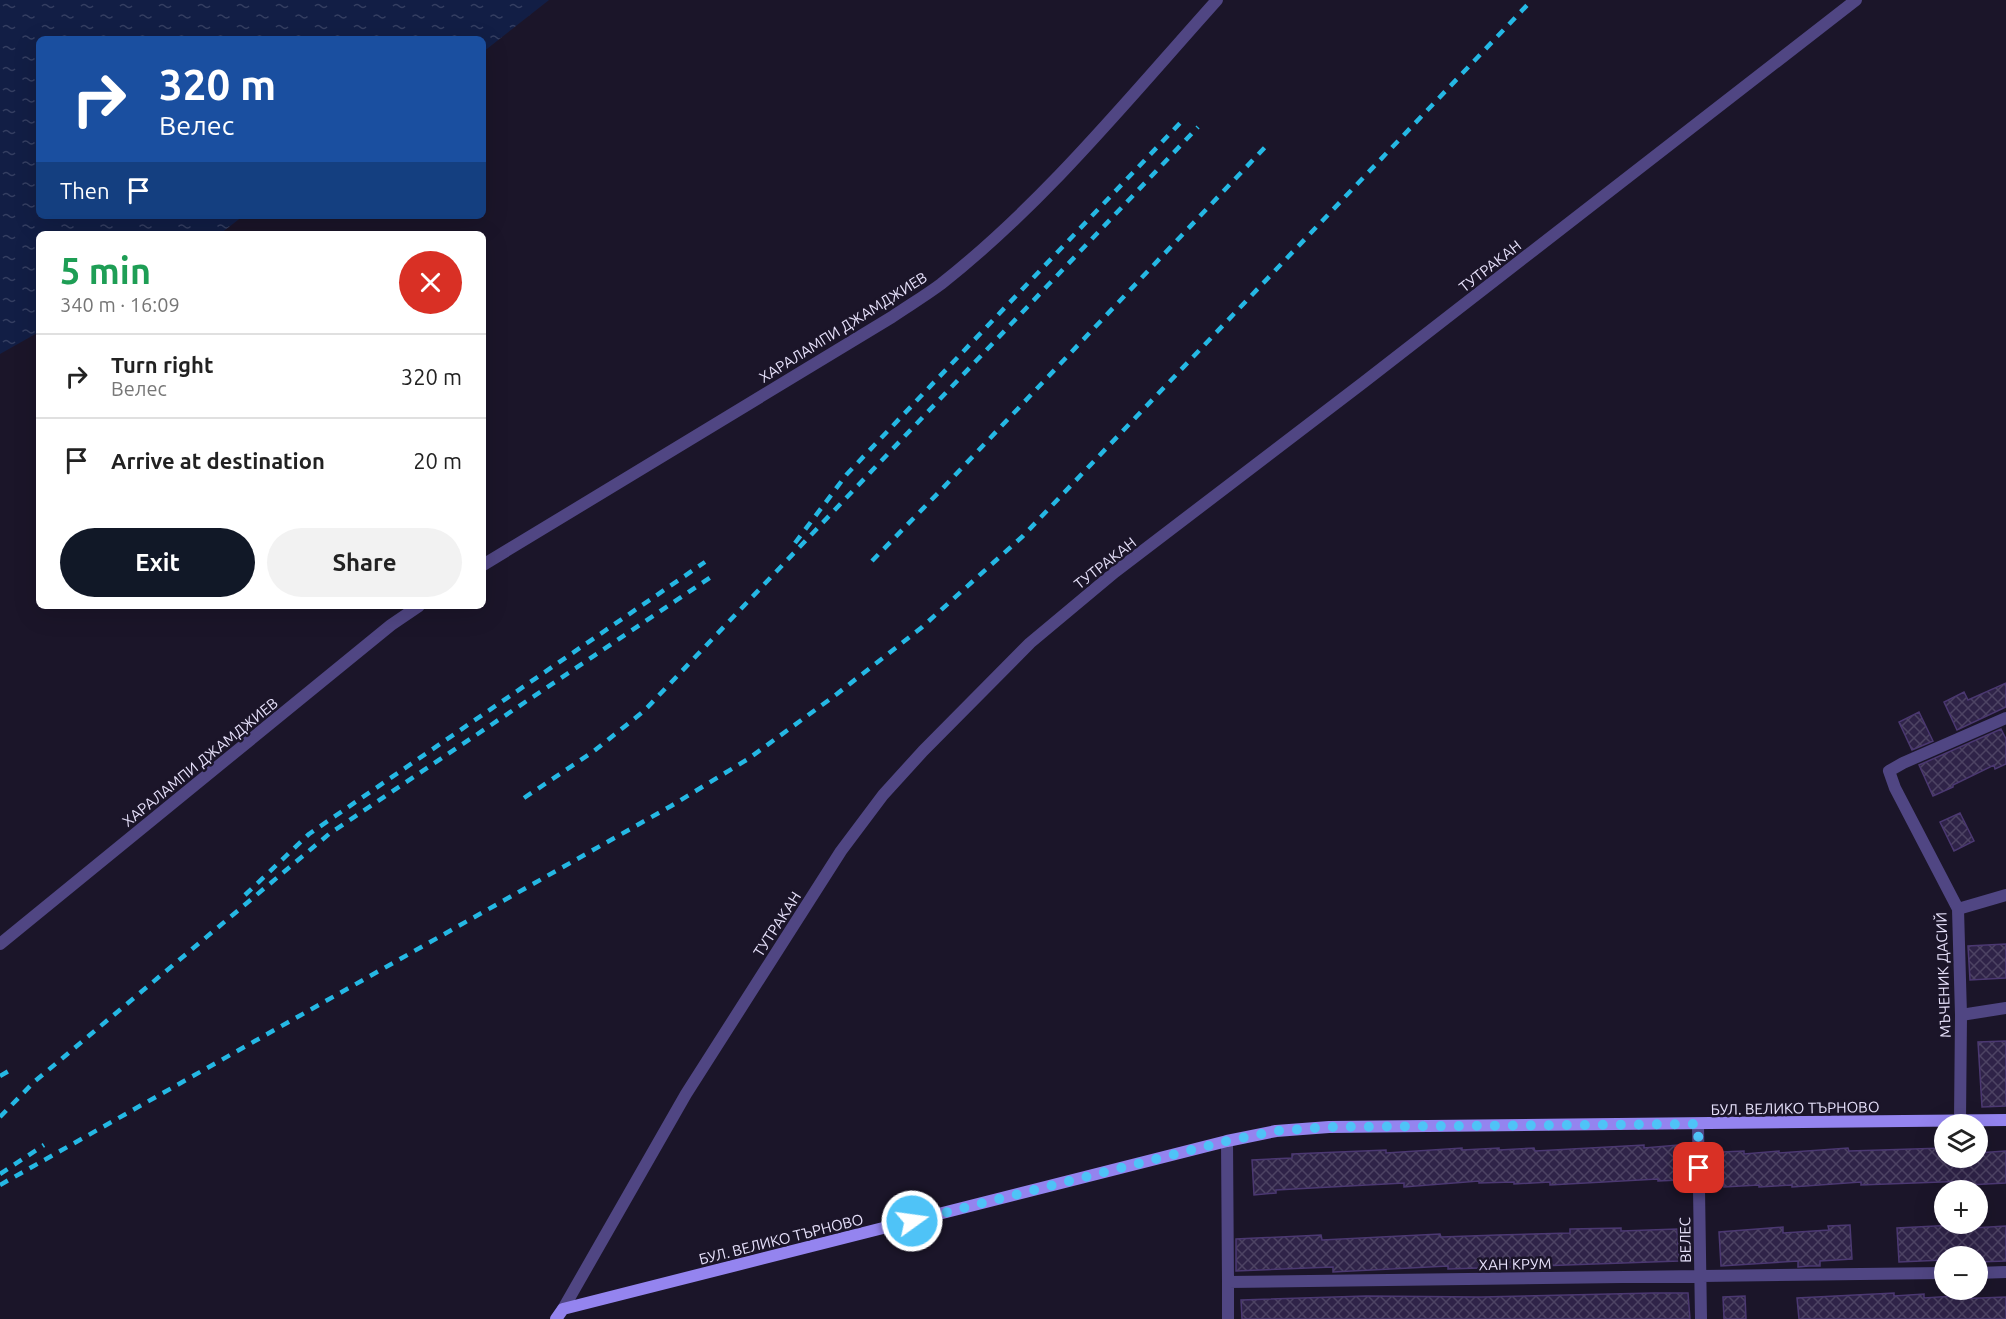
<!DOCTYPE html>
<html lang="en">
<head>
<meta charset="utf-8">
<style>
	:root { --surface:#fff; --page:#f2f2f2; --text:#222; --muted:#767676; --line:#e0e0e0; --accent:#111827 }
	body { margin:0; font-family:Ubuntu,sans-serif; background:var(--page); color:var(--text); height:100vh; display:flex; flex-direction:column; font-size:22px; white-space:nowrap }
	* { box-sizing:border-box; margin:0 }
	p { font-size:20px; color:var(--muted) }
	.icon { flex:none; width:33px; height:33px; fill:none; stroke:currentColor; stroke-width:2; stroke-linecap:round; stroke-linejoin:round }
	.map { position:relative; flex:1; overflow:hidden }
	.side { position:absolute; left:36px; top:231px; width:450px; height:378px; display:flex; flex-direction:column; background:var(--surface); border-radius:9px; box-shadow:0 6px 24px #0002 }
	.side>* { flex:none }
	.guide { position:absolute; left:36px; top:36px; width:450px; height:183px; border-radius:9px; box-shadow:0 6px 24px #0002; background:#1a4fa0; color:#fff; overflow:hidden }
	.controls { position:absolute; left:1934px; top:1114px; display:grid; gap:12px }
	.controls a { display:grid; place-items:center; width:54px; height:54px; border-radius:50%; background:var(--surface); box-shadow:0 6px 24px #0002; font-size:30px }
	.pin { position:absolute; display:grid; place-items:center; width:51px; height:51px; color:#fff; margin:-26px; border-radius:12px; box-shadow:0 3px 9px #0006 }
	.me { position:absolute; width:66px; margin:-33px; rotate:76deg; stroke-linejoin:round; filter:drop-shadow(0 0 4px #0008) }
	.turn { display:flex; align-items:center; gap:21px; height:126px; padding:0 24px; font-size:27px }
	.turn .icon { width:78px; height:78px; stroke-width:2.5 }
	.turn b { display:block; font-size:42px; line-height:51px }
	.then { display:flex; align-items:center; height:57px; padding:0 24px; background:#0003; gap:12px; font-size:22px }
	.round { display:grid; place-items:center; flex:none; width:63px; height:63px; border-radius:32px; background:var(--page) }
	.headline { display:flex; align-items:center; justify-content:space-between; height:102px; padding:0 24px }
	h1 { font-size:36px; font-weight:700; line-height:45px; color:#1e9e55 }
	.primary-button { display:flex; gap:12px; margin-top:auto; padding:12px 24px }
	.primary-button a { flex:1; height:69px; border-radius:36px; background:var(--accent); color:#fff; font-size:24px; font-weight:700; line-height:69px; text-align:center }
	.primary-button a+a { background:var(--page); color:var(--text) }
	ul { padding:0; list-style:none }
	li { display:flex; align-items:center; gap:18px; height:84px; padding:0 24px; border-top:2px solid var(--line) }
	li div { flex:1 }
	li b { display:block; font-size:22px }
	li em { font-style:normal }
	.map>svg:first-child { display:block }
	.water { fill:url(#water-ripples) }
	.building { fill:url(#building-cross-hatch); stroke:#4b3871; stroke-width:1.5 }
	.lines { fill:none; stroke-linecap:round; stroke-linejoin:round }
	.minor { stroke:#504683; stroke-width:12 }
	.tertiary { stroke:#504683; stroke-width:12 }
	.secondary { stroke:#9484ef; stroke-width:12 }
	.rail { stroke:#25b8e4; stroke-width:4.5; stroke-dasharray:9 8; stroke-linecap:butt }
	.route { stroke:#4fc3f7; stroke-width:10; stroke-dasharray:0 18 }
	.labels { text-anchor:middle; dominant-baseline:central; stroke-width:5; stroke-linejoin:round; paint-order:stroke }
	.street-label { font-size:15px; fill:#e7e1fb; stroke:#1b1529 }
</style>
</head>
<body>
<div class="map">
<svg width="2006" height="1319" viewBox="0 0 2006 1319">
	<defs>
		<pattern id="water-ripples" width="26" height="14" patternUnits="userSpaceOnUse" patternTransform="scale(1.5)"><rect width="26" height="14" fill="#121e45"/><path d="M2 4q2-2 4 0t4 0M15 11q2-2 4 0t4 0" fill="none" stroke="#343e61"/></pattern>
		<pattern id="building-cross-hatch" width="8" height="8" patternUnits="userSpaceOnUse" patternTransform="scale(1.5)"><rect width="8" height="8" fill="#2f2348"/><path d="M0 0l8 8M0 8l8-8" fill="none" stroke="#4d4363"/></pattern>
	</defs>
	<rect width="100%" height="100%" fill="#1b1529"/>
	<path class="water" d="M 0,0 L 549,0 L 483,52 L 483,39 L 39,39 L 39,216 L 243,216 L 220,234 L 39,234 L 39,332 L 0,354 Z"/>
	<path class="building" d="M 2006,683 L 2006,707 L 1957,730 L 1944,702 L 1964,692 L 1968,700 Z
		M 1919,712 L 1933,741 L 1912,750 L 1899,722 Z
		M 2001,729 L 2006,739 L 2006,764 L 1995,769 L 1994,765 L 1953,785 L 1953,787 L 1933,796 L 1919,765 Z
		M 1960,813 L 1974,841 L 1954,851 L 1940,822 Z
		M 2006,944 L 2006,978 L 1970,980 L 1968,946 Z
		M 2006,1041 L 2006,1106 L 1982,1107 L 1978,1042 Z
		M 1644,1145 L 1644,1148 L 1678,1145 L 1680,1180 L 1658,1181 L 1658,1179 L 1550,1185 L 1550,1182 L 1514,1184 L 1514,1182 L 1479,1183 L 1479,1181 L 1404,1187 L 1404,1183 L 1276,1190 L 1276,1193 L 1254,1195 L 1252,1160 L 1292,1158 L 1292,1154 L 1386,1150 L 1386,1153 L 1462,1148 L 1462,1150 L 1499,1148 L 1499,1150 L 1534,1148 L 1535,1151 Z
		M 1848,1148 L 1849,1151 L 1944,1148 L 1944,1158 L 1977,1158 L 1977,1153 L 2006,1151 L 2006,1183 L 1968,1185 L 1968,1181 L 1861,1185 L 1861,1182 L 1792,1187 L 1792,1185 L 1759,1187 L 1759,1185 L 1724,1187 L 1722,1152 L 1744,1151 L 1744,1154 L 1779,1151 L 1779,1153 Z
		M 1850,1225 L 1852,1259 L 1820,1261 L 1820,1266 L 1809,1266 L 1798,1267 L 1798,1261 L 1721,1266 L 1719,1232 L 1783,1227 L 1783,1233 L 1829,1230 L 1828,1226 Z
		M 1955,1225 L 1955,1229 L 2006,1226 L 2006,1261 L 1977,1262 L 1977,1257 L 1944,1257 L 1944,1260 L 1899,1262 L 1897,1228 Z
		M 1621,1228 L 1621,1231 L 1677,1229 L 1679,1261 L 1513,1267 L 1448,1269 L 1448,1266 L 1333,1272 L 1333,1267 L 1236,1271 L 1236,1239 L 1321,1235 L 1322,1240 L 1440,1234 L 1441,1237 L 1498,1235 L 1570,1233 L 1570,1229 Z
		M 1653,1293 L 1688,1293 L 1690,1319 L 1242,1319 L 1241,1300 L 1366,1296 L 1481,1297 Z
		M 1894,1293 L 1894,1296 L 1924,1294 L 1924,1298 L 1954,1296 L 1954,1299 L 2006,1297 L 2006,1319 L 1799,1319 L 1797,1298 Z
		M 1745,1296 L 1746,1319 L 1724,1319 L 1723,1297 Z"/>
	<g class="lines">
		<path class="minor" d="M 483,565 L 892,317 C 908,306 925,296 941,284 C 1045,202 1129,98 1217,0
			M 1958,909 L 2006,895
			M 0,944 L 391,625 L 419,606
			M 1961,1015 L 2006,1008
			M 1960,1121 L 1961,1015 L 1958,909 L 1895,788 L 1889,771 L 1903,763 L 2006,718
			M 1698,1124 L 1701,1319
			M 1227,1141 L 1228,1282 L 1944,1273
			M 1977,1273 L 2006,1272
			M 1228,1282 L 1228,1319"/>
		<path class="tertiary" d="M 563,1309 L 686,1094 L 841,851 L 883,795 L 923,751 L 1030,643 L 1115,572 L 1364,382 L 1856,0"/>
		<path class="secondary" d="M 556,1319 L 563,1309 L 1227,1141 L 1276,1131 L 1329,1127 L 2006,1120"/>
		<path class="rail" d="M 795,543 L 847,474 L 1181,122
			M 872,561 L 942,489 L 1269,143
			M 524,798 L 594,751 L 644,711 L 1198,127
			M 245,895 L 309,834 L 705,562
			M 0,1076 L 14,1068
			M 0,1117 L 34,1082 L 329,834 L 711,577
			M 0,1174 L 44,1145
			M 0,1185 L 671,806 L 748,759 L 833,697 L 921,628 L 1023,536 L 1532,0"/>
	</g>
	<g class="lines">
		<path class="route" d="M 912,1221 L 1227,1141 L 1276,1131 L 1329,1127 L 1698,1124 L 1699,1168"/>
	</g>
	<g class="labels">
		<g class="street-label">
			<text transform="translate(1490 266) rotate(-38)">ТУТРАКАН</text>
			<text transform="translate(843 327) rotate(-32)">ХАРАЛАМПИ ДЖАМДЖИЕВ</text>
			<text transform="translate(1105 563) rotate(-38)">ТУТРАКАН</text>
			<text transform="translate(200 762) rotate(-39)">ХАРАЛАМПИ ДЖАМДЖИЕВ</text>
			<text transform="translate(777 924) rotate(-57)">ТУТРАКАН</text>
			<text transform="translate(1943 975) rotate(-92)">МЪЧЕНИК ДАСИЙ</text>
			<text transform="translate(1795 1108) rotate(-1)">БУЛ. ВЕЛИКО ТЪРНОВО</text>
			<text transform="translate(781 1239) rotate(-14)">БУЛ. ВЕЛИКО ТЪРНОВО</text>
			<text transform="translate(1685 1240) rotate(-91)">ВЕЛЕС</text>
			<text transform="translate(1515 1264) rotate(-1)">ХАН КРУМ</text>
		</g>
	</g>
</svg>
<div class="controls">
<a><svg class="icon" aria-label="layers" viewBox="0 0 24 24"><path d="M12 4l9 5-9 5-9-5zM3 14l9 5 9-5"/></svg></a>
<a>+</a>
<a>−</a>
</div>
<div class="pin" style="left:1699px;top:1168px;background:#d93025"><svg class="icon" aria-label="arrive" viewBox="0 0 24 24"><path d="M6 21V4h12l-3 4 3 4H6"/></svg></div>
<svg class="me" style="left:912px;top:1221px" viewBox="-20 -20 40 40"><circle r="17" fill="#4fc3f7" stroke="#fff" stroke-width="3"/><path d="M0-11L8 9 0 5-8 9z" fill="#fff"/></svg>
<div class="guide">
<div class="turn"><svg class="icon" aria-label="right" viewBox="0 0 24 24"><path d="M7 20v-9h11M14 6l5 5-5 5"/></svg><div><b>320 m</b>Велес</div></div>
<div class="then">Then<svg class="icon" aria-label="arrive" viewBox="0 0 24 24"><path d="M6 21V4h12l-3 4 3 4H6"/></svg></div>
</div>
<section class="side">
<div class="headline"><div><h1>5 min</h1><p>340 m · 16:09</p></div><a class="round" style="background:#d93025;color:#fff"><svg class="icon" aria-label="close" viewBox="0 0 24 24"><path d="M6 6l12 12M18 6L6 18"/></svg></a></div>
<ul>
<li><svg class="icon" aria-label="right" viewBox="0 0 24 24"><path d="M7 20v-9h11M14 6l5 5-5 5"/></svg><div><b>Turn right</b><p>Велес</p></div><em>320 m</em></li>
<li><svg class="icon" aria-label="arrive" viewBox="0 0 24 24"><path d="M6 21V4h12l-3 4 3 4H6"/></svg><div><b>Arrive at destination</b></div><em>20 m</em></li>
</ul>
<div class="primary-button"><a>Exit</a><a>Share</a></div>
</section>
</div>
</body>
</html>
